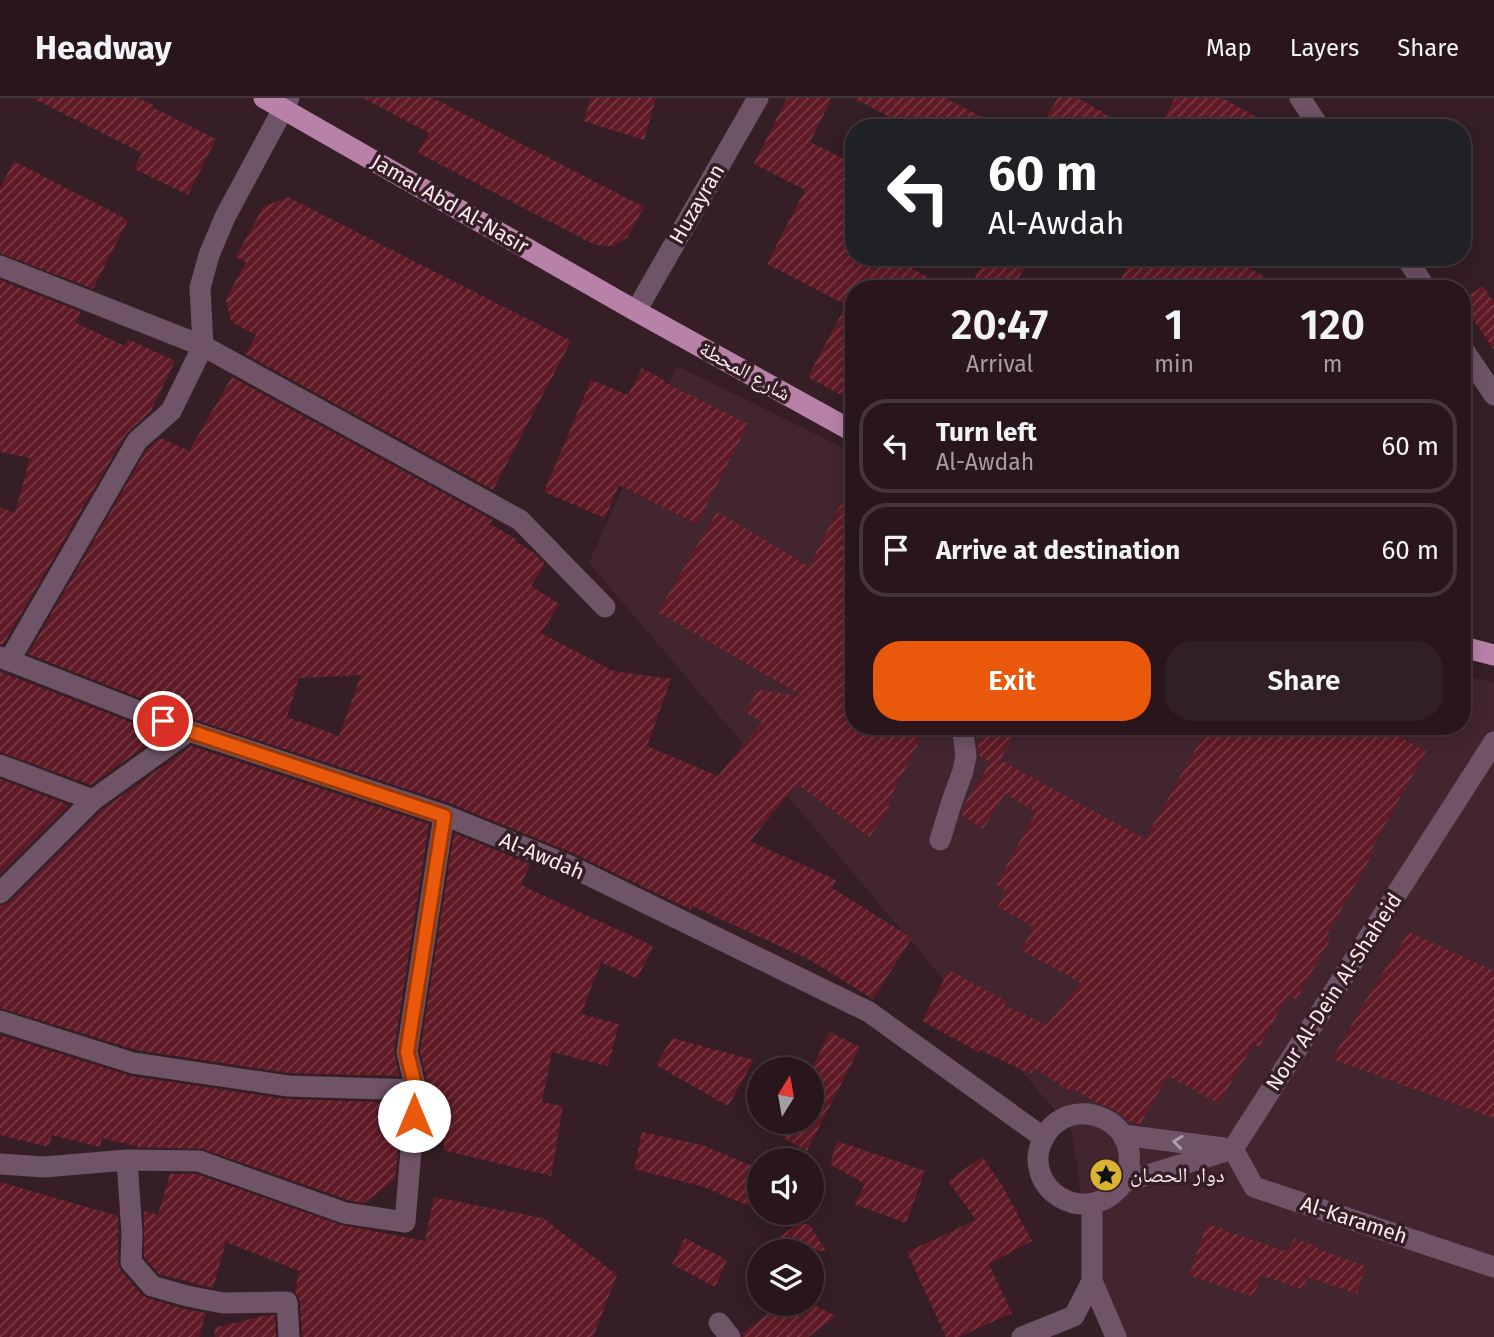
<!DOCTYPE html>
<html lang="en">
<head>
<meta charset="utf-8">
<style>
	:root { --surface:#28161c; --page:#301f25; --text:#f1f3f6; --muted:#a59fa3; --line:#44353b; --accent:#ea580c }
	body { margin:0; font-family:"Fira Sans","Noto Naskh Arabic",sans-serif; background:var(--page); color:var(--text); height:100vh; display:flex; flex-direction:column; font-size:26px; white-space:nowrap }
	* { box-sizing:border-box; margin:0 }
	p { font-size:23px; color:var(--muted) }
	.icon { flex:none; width:38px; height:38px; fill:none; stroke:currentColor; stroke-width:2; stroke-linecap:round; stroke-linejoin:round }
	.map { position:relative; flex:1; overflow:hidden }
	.drawer { position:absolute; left:845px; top:182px; width:626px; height:455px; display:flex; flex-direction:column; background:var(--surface); border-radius:28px; box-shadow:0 4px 18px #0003,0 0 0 2px var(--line) }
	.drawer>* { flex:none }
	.top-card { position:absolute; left:845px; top:21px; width:626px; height:147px; border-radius:28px; box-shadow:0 4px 18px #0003,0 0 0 2px var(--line); background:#202124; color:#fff; overflow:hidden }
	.needle { width:46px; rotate:11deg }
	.buttons { position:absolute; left:747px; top:959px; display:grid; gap:14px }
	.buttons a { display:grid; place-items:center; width:77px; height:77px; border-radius:50%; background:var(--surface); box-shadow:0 4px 18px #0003,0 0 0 2px var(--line); font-size:35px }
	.pin { position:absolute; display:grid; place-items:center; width:60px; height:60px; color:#fff; margin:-30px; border:4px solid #fff; border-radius:50%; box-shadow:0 2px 7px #0007 }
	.me { position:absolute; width:77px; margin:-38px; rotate:0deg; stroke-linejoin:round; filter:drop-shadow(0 0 5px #0008) }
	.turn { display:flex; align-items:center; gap:24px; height:147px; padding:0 28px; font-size:32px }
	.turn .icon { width:91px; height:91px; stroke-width:2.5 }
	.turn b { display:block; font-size:49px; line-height:60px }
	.eta { display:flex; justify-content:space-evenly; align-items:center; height:119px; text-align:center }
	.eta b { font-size:42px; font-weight:600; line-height:49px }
	.primary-button { display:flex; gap:14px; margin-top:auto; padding:14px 28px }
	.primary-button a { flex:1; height:80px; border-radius:28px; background:var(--accent); color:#fff; font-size:28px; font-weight:600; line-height:80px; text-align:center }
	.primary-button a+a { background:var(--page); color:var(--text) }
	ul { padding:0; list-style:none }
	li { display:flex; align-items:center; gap:21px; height:94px; margin:0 14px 10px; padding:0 14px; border:4px solid var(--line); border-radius:28px }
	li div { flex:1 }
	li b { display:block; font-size:26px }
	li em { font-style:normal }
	header { display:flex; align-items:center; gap:42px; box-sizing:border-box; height:98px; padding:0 35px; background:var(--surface); border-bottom:2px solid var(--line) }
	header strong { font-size:33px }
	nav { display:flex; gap:38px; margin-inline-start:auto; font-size:24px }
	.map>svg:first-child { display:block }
	.built { fill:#432530 }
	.building { fill:url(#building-hatch); fill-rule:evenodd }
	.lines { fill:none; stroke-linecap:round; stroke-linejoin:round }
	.minor { stroke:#6f5467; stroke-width:21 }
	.major { stroke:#b881a8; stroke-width:21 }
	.oneway { stroke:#b49eaa }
	.route-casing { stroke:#983908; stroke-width:18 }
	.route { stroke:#ea580c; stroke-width:12 }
	.labels { text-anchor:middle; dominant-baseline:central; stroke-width:7; stroke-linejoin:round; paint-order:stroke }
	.street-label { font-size:21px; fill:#fae9ee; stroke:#351e26 }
	.poi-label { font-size:21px; fill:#fae9ee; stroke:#351e26; text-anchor:start }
</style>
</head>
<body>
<header>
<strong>Headway</strong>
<nav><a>Map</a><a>Layers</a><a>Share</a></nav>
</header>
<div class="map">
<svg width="1494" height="1239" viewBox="0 0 1494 1239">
	<defs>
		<pattern id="building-hatch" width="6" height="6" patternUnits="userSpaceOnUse" patternTransform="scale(1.75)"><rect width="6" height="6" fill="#601a25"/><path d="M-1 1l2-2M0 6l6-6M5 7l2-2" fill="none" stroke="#783b45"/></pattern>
	</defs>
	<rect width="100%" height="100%" fill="#351e26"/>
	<path class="built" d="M 677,268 L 854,355 L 854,628 L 1463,628 L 1463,577 L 1494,585 L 1494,1239 L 1109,1239 L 1101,1220 L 1071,1031 L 589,465 Z"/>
	<path class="building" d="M 32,0 L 138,0 L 153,7 L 152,9 L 216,41 L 188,97 L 134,71 L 142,55 Z
		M 363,0 L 433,0 L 644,109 L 627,140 L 613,148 L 603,148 L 593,146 L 418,55 L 429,35 Z
		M 591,0 L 656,0 L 644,42 L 583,23 Z
		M 787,0 L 832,0 L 810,44 L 854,66 L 854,159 L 892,159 L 949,191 L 854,191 L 854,304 L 808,279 L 846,207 L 767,166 L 805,92 L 754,66 Z
		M 853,0 L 945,0 L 1003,30 L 882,30 L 888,18 Z
		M 1058,0 L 1078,0 L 1129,30 L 1039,30 Z
		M 1175,0 L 1222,0 L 1277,30 L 1159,30 Z
		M 14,63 L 128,122 L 93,191 L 0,155 L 0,90 Z
		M 288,99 L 571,243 L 493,392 L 245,256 L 256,237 L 231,224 L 226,201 L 246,164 L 236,159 L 263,109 Z
		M 986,159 L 1030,159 L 1013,191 L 969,191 Z
		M 1133,159 L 1231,159 L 1285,191 L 1115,191 Z
		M 0,182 L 81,214 L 76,225 L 125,248 L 128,241 L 175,263 L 151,313 L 126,336 L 3,547 L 0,546 L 0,409 L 15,415 L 30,360 L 0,354 Z
		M 1483,188 L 1494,204 L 1494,252 L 1463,207 L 1463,202 Z
		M 642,270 L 664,282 L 664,284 L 748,326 L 697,426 L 619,387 L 605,420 L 544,394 L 591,282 L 628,297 Z
		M 232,279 L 493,422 L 490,426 L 516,441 L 515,443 L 534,455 L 545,466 L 531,488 L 559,506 L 541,535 L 613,573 L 671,581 L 647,648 L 718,678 L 762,624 L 745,614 L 758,592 L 802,598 L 658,514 L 717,414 L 809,468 L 854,381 L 854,628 L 927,628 L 887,706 L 891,709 L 869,739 L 797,686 L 750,743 L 836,782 L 832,790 L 912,840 L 873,901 L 810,862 L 692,808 L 691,812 L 575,756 L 449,705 L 193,621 L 28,556 L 147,351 L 160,340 L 189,353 ZM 361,577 L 339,638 L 287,619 L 299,580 Z
		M 0,573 L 3,575 L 162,636 L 91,687 L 0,654 Z
		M 988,628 L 1019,628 L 1000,662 L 1145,741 L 1209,628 L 1381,628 L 1426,653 L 1371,752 L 1374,753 L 1326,839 L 1330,842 L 1296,902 L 1288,897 L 1259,949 L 1253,946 L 1219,1006 L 1168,978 L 1140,1026 L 1132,1025 L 1111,1010 L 1099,1006 L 1073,991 L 1071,994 L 1034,970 L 1031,976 L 980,952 L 978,954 L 922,923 L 949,872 L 1006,903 L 1004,907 L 1047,927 L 1081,885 L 1021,852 L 1034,829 L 998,809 L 1007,793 L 996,787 L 1036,714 L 1005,696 L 983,731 L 962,717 L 966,704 L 991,664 L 979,658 L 978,647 Z
		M 191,648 L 429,726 L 394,952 L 399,978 L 289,975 L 136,952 L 0,910 L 0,808 L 9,804 L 102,712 Z
		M 0,681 L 69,707 L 0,776 Z
		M 454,735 L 530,766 L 521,787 L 653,848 L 637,881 L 601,864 L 581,916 L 619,926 L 608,968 L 552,954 L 542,1004 L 563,1008 L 551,1078 L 443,1052 L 445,1042 L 434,1050 L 424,1048 L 429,992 L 420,953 Z
		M 1409,834 L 1494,873 L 1494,1020 L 1332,961 L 1371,893 Z
		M 830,934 L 860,949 L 807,1053 L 756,1024 L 812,1024 L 812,970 Z
		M 0,937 L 131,978 L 286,1001 L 402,1005 L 395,1081 L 364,1105 L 348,1102 L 203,1051 L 139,1049 L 102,1040 L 100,1049 L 52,1037 L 49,1049 L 0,1037 Z
		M 672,940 L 754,962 L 728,1008 L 656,967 Z
		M 642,1034 L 702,1047 L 760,1071 L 760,1083 L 749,1108 L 701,1088 L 634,1071 Z
		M 837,1043 L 925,1073 L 906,1125 L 854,1106 L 865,1086 L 830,1066 Z
		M 982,1059 L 1002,1087 L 1032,1143 L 989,1166 L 1012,1215 L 959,1239 L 946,1239 L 907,1154 L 976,1122 L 948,1083 Z
		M 170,1076 L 197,1076 L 341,1127 L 425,1143 L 434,1099 L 543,1120 L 617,1177 L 593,1239 L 302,1239 L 300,1203 L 298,1198 L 295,1194 L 299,1173 L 226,1144 L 213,1190 L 159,1176 L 144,1159 L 144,1113 L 158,1117 Z
		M 0,1084 L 118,1118 L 118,1164 L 121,1173 L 142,1197 L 148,1200 L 184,1211 L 206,1215 L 199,1239 L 0,1239 Z
		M 799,1126 L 809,1126 L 826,1153 L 756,1153 Z
		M 1207,1126 L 1288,1154 L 1294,1140 L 1318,1149 L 1317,1151 L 1366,1168 L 1357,1196 L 1307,1179 L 1303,1192 L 1261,1177 L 1254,1199 L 1189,1177 Z
		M 685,1140 L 727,1162 L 715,1189 L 672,1166 Z
		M 782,1206 L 812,1206 L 836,1218 L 808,1239 L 743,1239 L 742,1235 Z
		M 275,1217 L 276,1239 L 215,1239 L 214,1230 L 263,1218 Z"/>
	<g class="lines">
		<path class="minor" d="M 1300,0 L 1320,30
			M 1406,159 L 1426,191
			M 0,168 L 203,248 L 520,422 L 605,509
			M 636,213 L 758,0
			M 1463,251 L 1494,297
			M 0,559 L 189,633 L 444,717 L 570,768 L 869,914 L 1044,1040
			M 9,563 L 137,343 L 171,313 L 203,248 L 200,190 L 209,157 L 225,119 L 289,0
			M 0,667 L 93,702
			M 940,742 L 952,703 L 963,673 L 966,658 L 962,628
			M 0,795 L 93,702 L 189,633
			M 0,923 L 133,965 L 288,988 L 416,992
			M 1123,1037 L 1224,1050
			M 1233,1051 L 1494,644
			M 1233,1051 L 1254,1089 L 1494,1169
			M 127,1062 L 132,1136 L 131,1164 L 152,1188 L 187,1198 L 223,1205 L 287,1204 L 289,1239
			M 0,1066 L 44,1069 L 127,1062 L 199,1063 L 345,1115 L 405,1124 L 416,992 L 407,954 L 444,717
			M 1124,1084 C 1151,1023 1069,990 1043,1041 C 1019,1090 1087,1134 1124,1084 L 1233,1051
			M 1092,1106 L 1092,1183 L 1116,1239
			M 719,1225 L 730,1239
			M 1022,1239 L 1074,1218 L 1092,1183"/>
		<path class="major" d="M 264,0 L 636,213 L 854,334
			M 1463,549 L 1494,557"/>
	</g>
	<defs><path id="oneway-chevron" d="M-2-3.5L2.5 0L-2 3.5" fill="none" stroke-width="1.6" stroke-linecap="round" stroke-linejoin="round" transform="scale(1.75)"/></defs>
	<use class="oneway" href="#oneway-chevron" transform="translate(1178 1044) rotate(-173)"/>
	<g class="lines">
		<defs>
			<path id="route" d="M 163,623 L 189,633 L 444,718 L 407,954 L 416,992 L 414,1018"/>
		</defs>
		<use href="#route" class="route-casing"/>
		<use href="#route" class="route"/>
	</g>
	<defs>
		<symbol id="sight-disc" viewBox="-11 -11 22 22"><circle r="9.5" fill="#dab333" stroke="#351e26"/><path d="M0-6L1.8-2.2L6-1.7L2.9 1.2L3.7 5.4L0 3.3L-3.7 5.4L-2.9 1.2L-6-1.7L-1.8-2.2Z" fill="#111"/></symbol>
	</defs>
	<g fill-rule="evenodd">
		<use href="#sight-disc" x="1087" y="1058" width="38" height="38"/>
	</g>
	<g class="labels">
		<g class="street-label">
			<text transform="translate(450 106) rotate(30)">Jamal Abd Al-Nasir</text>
			<text transform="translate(697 106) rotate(-60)">Huzayran</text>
			<text transform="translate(745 273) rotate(29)">شارع المحطة</text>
			<text transform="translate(542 758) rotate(23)">Al-Awdah</text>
			<text transform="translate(1334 894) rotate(-57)">Nour Al-Dein Al-Shaheid</text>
			<text transform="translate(1354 1122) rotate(18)">Al-Karameh</text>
		</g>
		<g class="poi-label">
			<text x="1130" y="1077">دوار الحصان</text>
		</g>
	</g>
</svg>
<div class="buttons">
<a><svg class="needle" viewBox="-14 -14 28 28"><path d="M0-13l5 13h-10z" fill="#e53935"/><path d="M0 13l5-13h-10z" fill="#a59fa3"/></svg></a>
<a><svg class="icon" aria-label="sound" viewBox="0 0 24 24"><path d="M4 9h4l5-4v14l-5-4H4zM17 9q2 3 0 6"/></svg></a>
<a><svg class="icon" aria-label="layers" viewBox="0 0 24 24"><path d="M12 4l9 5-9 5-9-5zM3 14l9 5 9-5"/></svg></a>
</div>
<div class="pin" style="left:163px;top:623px;background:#d93025"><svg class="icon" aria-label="arrive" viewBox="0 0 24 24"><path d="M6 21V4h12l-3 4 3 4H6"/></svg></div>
<svg class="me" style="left:414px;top:1018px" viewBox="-20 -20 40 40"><circle r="19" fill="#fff"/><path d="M0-13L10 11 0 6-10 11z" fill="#ea580c"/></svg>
<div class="top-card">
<div class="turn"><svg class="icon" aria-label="left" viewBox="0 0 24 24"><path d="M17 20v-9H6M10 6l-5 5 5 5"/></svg><div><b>60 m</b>Al-Awdah</div></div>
</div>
<section class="drawer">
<div class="eta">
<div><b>20:47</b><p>Arrival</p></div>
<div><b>1</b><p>min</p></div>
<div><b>120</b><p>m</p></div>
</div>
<ul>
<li><svg class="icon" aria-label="left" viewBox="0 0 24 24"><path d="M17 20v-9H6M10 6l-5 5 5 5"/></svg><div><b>Turn left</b><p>Al-Awdah</p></div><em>60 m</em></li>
<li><svg class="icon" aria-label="arrive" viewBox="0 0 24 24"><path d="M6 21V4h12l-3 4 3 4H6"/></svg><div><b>Arrive at destination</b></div><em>60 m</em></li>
</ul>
<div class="primary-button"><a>Exit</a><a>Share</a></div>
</section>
</div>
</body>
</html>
